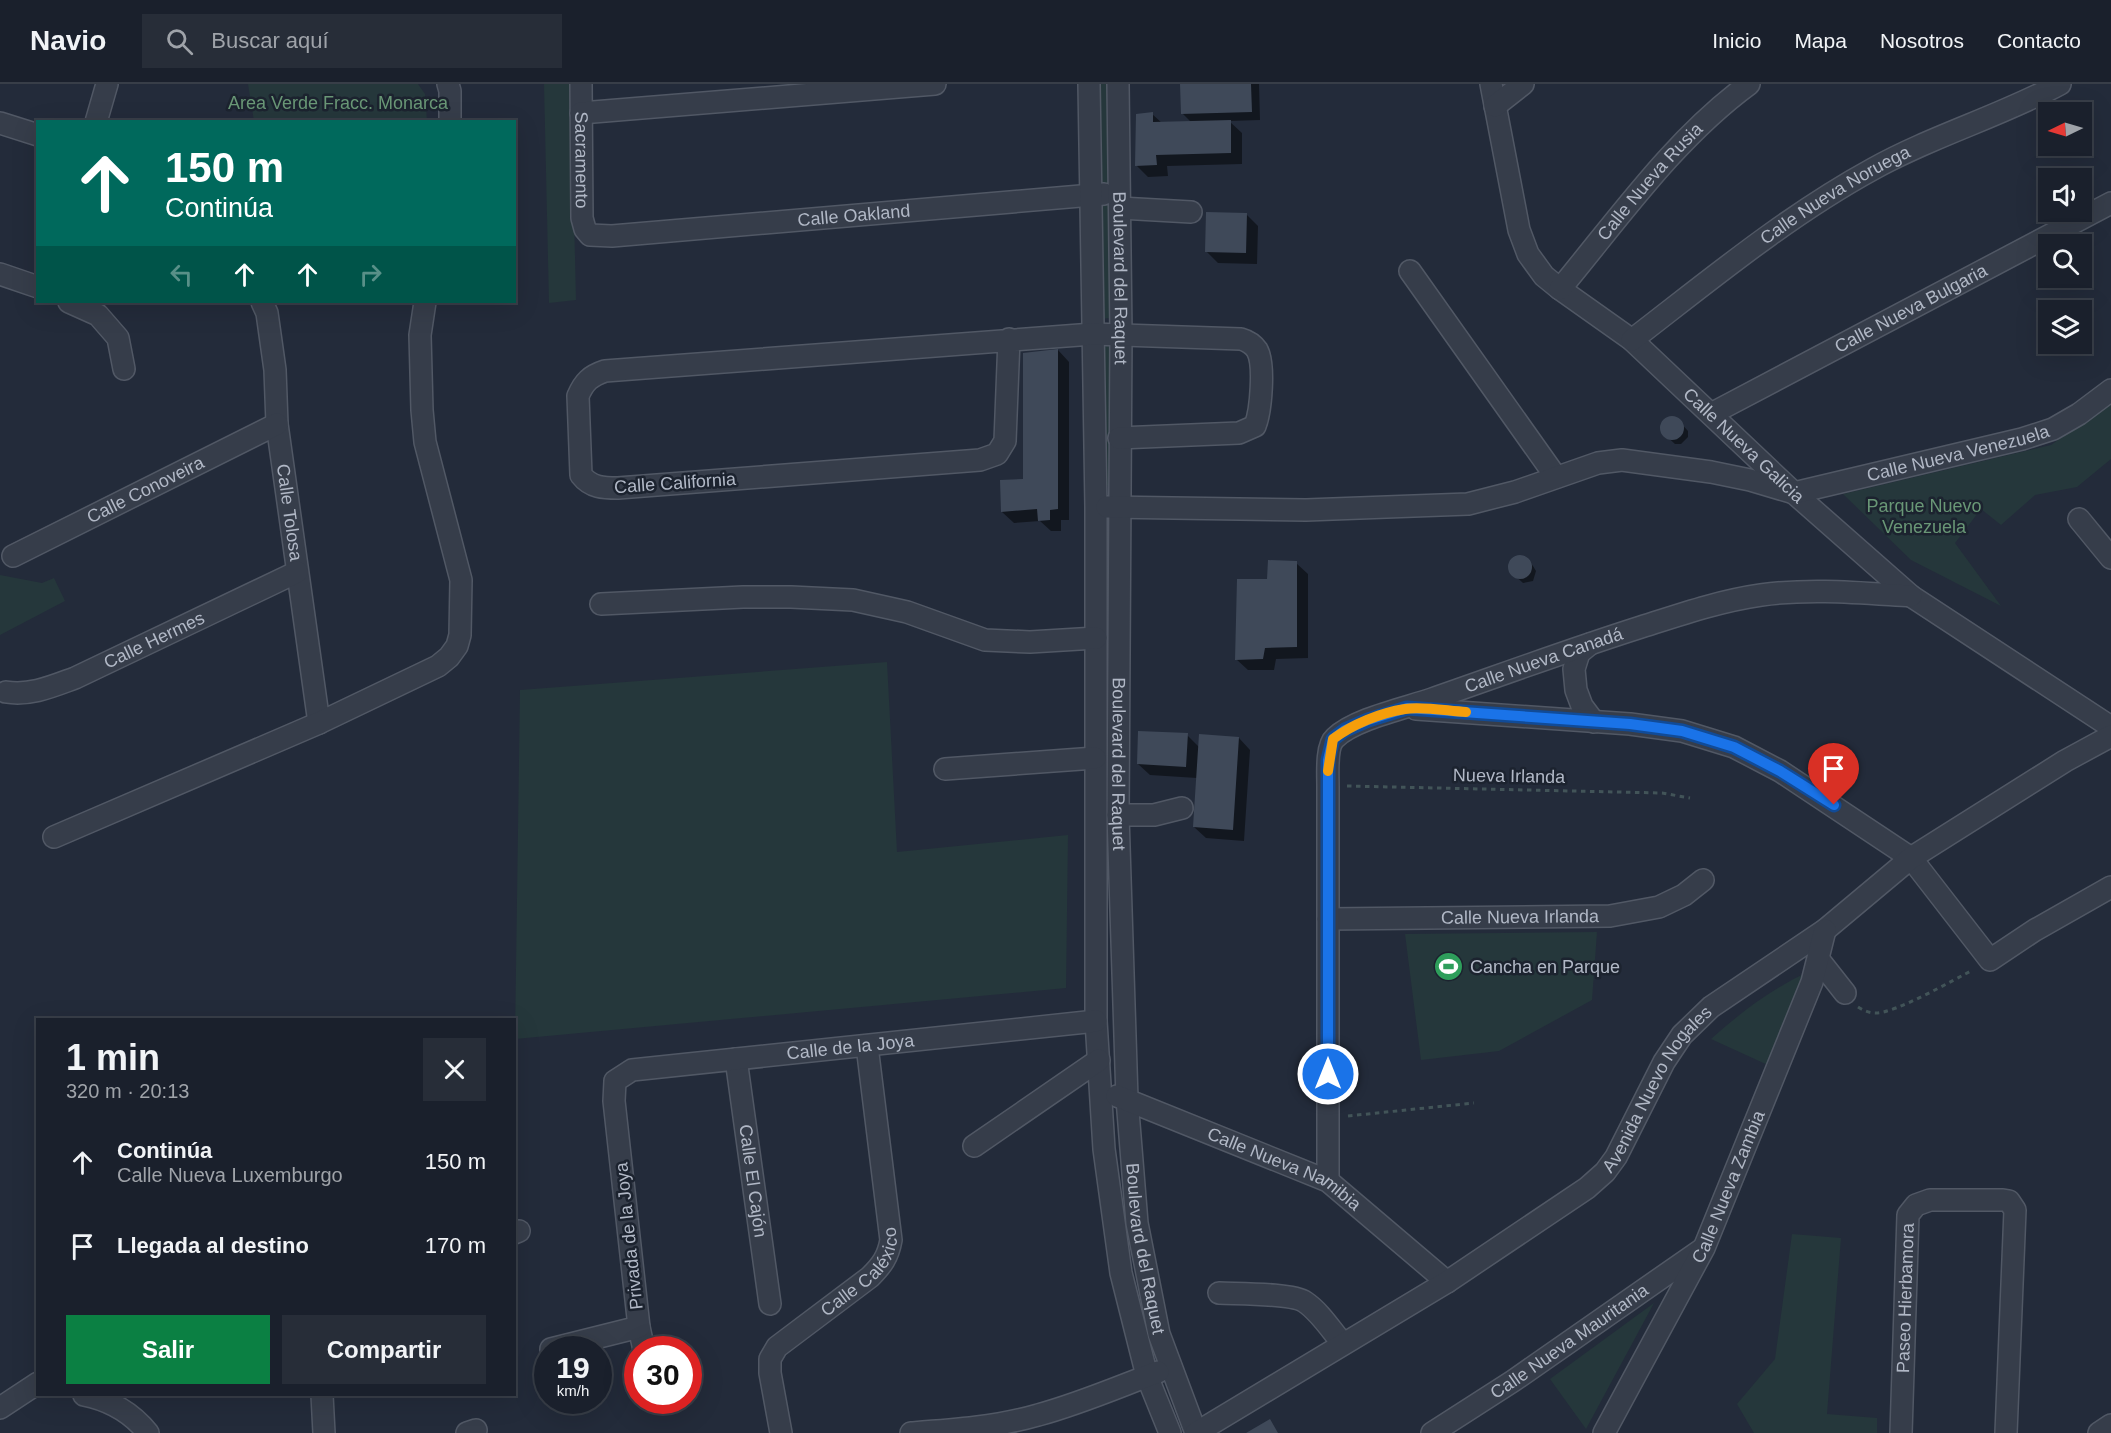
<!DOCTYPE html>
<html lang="es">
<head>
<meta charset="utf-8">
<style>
	:root { --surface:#1a202c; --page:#272d38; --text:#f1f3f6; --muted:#9fa3a9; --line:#383e48; --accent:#0b8043 }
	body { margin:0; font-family:Helvetica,sans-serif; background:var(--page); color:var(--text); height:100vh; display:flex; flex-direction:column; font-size:22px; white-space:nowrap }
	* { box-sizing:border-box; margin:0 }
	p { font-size:20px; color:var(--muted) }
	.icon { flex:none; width:33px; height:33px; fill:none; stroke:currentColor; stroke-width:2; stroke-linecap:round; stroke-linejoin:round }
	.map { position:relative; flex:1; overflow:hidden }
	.drawer { position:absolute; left:36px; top:934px; width:480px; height:378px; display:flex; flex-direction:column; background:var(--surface); border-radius:0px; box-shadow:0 6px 24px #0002,0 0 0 2px var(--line) }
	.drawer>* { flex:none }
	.banner { position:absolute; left:36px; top:36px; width:480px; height:183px; border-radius:0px; box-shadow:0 6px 24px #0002,0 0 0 2px var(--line); background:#00695c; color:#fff; overflow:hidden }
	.needle { width:39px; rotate:265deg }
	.fabs { position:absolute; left:2038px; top:18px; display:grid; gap:12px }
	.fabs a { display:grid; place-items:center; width:54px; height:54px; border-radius:0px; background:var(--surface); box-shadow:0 6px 24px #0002,0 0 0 2px var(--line); font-size:30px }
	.speed { position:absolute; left:534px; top:1252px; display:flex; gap:12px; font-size:30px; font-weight:700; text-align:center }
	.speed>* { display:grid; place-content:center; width:78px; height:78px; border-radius:50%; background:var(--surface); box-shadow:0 6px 24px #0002,0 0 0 2px var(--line); line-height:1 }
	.speed small { font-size:15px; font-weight:400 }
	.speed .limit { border:9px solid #d22; background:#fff; color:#111 }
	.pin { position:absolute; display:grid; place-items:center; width:51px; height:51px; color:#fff; margin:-62px -26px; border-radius:50% 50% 50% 0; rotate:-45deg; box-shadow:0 0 6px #0007 }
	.pin .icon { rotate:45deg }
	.me { position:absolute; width:66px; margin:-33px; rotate:0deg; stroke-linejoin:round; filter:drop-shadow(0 0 4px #0008) }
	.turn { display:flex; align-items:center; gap:21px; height:126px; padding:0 30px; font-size:27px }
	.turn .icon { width:78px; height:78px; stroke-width:2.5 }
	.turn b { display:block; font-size:42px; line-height:51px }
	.lanes { display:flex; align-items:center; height:57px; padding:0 30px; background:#0003; justify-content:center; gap:30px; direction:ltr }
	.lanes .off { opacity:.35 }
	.round { display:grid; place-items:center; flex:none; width:63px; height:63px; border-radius:0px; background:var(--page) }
	.head { display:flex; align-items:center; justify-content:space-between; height:102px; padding:0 30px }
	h1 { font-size:36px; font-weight:800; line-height:45px }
	.action { display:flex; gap:12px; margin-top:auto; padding:12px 30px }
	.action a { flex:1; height:69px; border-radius:0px; background:var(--accent); color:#fff; font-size:24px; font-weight:800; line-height:69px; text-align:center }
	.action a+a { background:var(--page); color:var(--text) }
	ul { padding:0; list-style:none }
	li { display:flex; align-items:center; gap:18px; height:84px; padding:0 30px }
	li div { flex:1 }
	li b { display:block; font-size:22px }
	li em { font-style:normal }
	header { display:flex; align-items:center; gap:36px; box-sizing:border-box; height:84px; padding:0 30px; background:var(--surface); border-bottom:2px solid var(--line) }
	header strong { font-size:28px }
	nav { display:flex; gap:33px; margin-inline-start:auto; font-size:21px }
	.search { width:420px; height:54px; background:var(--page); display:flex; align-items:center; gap:15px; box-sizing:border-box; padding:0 21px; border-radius:0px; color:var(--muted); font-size:22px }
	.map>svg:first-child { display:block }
	.green { fill:#25373b }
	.shadow { fill:#0007 }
	.building { fill:#3f4959 }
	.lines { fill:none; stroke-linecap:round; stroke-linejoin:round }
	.minor-casing { stroke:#515865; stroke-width:24 }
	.path { stroke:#425458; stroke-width:3; stroke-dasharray:4.5 4.5; stroke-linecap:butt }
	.minor { stroke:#363d4a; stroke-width:21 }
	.route-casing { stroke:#114b97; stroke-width:15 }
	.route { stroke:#1a73e8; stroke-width:10 }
	.slow { stroke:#f59e0b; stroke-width:10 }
	.labels { text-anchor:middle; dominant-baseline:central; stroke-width:5; stroke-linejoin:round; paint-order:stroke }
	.park-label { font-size:18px; fill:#699776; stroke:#1c232f }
	.street-label { font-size:18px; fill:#b1b8c6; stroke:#1c232f }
	.poi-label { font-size:18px; fill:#b1b8c6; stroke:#1c232f; text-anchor:start }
</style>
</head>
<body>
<header>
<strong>Navio</strong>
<div class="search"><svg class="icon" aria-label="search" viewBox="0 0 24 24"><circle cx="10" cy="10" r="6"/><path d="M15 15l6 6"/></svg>Buscar aquí</div>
<nav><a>Inicio</a><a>Mapa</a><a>Nosotros</a><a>Contacto</a></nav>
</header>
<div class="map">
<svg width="2111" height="1349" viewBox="0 0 2111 1349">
	<rect width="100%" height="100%" fill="#232b3a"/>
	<path class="green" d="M 248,0 L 418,0 L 425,10 L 427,37 L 254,37 Z
		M 544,0 L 571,0 L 576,216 L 549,219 Z
		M 1093,0 L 1107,0 L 1109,105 L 1095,106 Z
		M 1108,117 L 1112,234 L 1095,235 L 1094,118 Z
		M 1112,249 L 1115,401 L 1099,402 L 1096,250 Z
		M 2111,319 L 2111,375 L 2077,403 L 2035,411 L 2001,441 L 1981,425 L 1955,459 L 2001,522 L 1911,476 L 1843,410 L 2051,361 Z
		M 0,491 L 42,499 L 54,494 L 65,517 L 0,551 Z
		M 887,578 L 897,768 L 1068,751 L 1066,904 L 515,955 L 520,606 Z
		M 1597,848 L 1592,916 L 1499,967 L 1421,976 L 1405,850 Z
		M 1810,887 L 1770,982 L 1711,955 C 1741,928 1773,904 1810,887 Z
		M 1792,1150 L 1841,1154 L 1827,1330 L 1877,1334 L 1877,1349 L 1754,1349 L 1737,1320 L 1775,1275 Z
		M 1654,1219 L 1586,1345 L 1550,1295 Z"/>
	<path class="shadow" d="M 1181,0 L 1259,0 L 1260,36 L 1229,37 L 1242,49 L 1242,80 L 1167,82 L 1168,92 L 1148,93 L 1137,82 L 1152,30 L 1162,39 L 1191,38 L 1183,30 Z
		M 1246,130 L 1258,142 L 1257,180 L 1218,179 L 1206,167 Z
		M 1058,266 L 1069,278 L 1069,436 L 1061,436 L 1061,447 L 1051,447 L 1040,437 L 1014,439 L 1002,428 L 1025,396 Z
		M 1668,335 L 1678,336 L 1688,347 L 1688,353 L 1681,360 L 1675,360 L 1663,349 L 1662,342 Z
		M 1518,472 L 1528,476 L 1533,482 L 1536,487 L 1533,497 L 1523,499 L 1511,488 L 1510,481 L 1513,475 Z
		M 1296,479 L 1308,490 L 1308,574 L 1276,575 L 1274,586 L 1248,586 L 1236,575 L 1268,497 Z
		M 1187,651 L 1199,663 L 1239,654 L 1250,666 L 1244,757 L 1206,754 L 1194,743 L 1197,694 L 1150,691 L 1138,680 Z"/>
	<path class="building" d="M 1180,0 L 1251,0 L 1252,28 L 1181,30 Z
		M 1153,28 L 1153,38 L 1231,36 L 1231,69 L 1156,71 L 1157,81 L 1135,82 L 1136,30 Z
		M 1206,128 L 1247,129 L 1246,169 L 1205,168 Z
		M 1058,265 L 1058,425 L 1050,426 L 1050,436 L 1038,437 L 1037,425 L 1001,428 L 1000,396 L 1023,395 L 1023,269 Z
		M1660 344a12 12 0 1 1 24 0a12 12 0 1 1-24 0Z
		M1508 483a12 12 0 1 1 24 0a12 12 0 1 1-24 0Z
		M 1268,476 L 1297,477 L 1297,563 L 1265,564 L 1263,575 L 1235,576 L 1237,495 L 1267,495 Z
		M 1138,647 L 1188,649 L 1186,683 L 1137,680 Z
		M 1199,650 L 1239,653 L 1233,746 L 1193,743 Z
		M 1270,1335 L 1278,1349 L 1246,1349 Z"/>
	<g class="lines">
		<defs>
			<g id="minor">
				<path d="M 448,0 L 450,7 L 450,38"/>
				<path id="s1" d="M 581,0 L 582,134 L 585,145 L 590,151 L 612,152 L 1104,110"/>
				<path d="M 1089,0 L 1096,423 L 1096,937 L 1104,1065 L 1121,1189 L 1147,1292 L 1170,1349"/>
				<path id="s2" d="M 1118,0 L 1121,250 L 1118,731 L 1127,1015 L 1137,1139 L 1159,1250 L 1196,1349"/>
				<path id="s3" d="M 1491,0 L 1519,146 L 1528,170 L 1544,192 L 1560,205 L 1632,256 L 1794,409 L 1911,512 L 2111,643"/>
				<path d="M 1495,22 L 1523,0"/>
				<path d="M 581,29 L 935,0"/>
				<path d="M 96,38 L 107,0"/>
				<path d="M 0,39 L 38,51"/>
				<path d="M 1120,124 L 1191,128"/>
				<path d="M 1410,187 L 1556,393"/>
				<path d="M 0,190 L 38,203"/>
				<path id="s4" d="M 1560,205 C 1619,134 1674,55 1749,0"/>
				<path d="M 69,218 L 98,231 L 118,254 L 124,285"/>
				<path id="s5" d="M 262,218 L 267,229 L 275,286 L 277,340 L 319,639"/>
				<path d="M 1009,255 L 1005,357 L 997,370 L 980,376 L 618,404 C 604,404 591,404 581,391 L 578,312 C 584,298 590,292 605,287 L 1093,250 L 1241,255 C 1248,257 1253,260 1257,266 C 1265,280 1261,327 1255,342 L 1239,349 L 1119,354"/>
				<path id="s6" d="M 1632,256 C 1710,196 1787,132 1873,85 C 1932,52 2001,32 2060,0"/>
				<path id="s7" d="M 1711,330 L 2111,119"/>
				<path id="s8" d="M 1107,423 L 1306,426 L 1468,420 L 1515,408 L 1598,379 L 1622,376 L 1711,388 L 1750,396 L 1794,409 L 2022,355 L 2053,345 L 2079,330 L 2111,306"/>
				<path d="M 2079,435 L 2111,474"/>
				<path id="s9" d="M 13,472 L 277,340"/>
				<path d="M 601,520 L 743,513 L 791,513 L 853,516 L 907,528 L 985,556 L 1030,558 L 1096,554"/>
				<path d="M 1590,560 L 1579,569 L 1574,585 L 1576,606 L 1582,622 L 1594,638"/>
				<path id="s10" d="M 6,608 C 31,612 53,602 75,594 L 297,488"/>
				<path d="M 1416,625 L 1630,640 L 1682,647 L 1734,663 L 1780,687 L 1911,774 L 1990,876 L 2035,846 L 2111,803"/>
				<path d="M 945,685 L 1095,674"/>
				<path d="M 1118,731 L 1154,731 L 1182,724"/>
				<path d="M 54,753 L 319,639 L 438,582 L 449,573 L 457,562 L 460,551 L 461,496 L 425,358 L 422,326 L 420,251 L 425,218"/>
				<path id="s11" d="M 1328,835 L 1610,832 L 1659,823 L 1684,811 L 1703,796"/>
				<path d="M 1819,876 L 1845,909"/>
				<path id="s12" d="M 736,975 L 770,1220"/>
				<path id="s13" d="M 1117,1012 L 1328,1097 L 1447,1198"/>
				<path d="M 974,1062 L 1099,976"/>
				<path id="s14" d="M 1328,1097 L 1328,702 C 1328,690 1326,662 1335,654 C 1354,635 1406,624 1432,615 C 1501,591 1569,566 1638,544 C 1679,531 1719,517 1761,511 C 1811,504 1861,509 1911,512"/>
				<path d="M 514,1149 L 519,1147"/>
				<path d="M 1219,1209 C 1237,1210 1292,1209 1305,1218 C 1320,1228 1331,1246 1343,1260"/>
				<path d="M 639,1243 L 644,1266"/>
				<path id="s15" d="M 551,1265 L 639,1243 L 614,1017 L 615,997 L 632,986 L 1096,937"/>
				<path d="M 84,1311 C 109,1316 132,1329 148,1349"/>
				<path d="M 322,1311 L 324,1349"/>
				<path d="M 0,1324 L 38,1299"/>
				<path d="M 467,1349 L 476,1346"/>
				<path id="s16" d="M 781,1349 L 770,1289 L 770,1275 L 777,1263 L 870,1193 C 882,1181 888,1173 891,1156 L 867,962"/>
				<path d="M 911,1349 C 953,1346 997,1343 1038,1331 C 1079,1320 1118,1303 1158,1288"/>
				<path id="s17" d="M 1196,1349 L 1447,1198 L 1587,1104 L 1605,1088 L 1616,1073 L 1664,978 L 1682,951 L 1711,923 L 1825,846 L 1911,774 L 2065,677 L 2111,652"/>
				<path id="s18" d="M 1432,1349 L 1513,1297 L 1701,1166"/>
				<path id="s19" d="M 1604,1349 L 1704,1164 L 1812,898 L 1825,846"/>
				<path id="s20" d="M 1901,1349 L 1908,1131 L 1916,1121 L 1930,1116 L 2003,1116 L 2009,1117 L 2015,1126 L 2006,1349"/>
				<path d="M 2099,1349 L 2111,1341"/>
			</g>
		</defs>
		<use href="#minor" class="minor-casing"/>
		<path class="path" d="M 1347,702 L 1662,709 L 1690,714
			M 1858,923 C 1864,927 1870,929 1876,929 C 1896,929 1953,896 1973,886
			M 1348,1032 L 1474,1019"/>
		<use href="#minor" class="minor"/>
	</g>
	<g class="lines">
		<defs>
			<path id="route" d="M 1328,990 L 1328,676 L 1333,655 L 1345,646 L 1368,636 L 1407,624 L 1630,640 L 1682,647 L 1734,663 L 1780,687 L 1834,721"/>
		</defs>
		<use href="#route" class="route-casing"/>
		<use href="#route" class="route"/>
		<path class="slow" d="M 1328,687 L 1333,655 C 1353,640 1380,629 1405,625 C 1422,622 1448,627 1466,628"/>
	</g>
	<defs>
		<symbol id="stadium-disc" viewBox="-11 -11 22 22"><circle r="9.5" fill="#2e9e5b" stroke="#1c232f"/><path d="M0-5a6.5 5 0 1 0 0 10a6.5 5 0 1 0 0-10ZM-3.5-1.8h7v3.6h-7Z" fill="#fff"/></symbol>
	</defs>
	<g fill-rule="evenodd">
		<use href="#stadium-disc" x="1432" y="866" width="33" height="33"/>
	</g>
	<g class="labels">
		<g class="park-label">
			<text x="338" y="19">Area Verde Fracc. Monarca</text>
			<text x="1924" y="422">Parque Nuevo<tspan x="1924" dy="21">Venezuela</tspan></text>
		</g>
		<g class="street-label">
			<text stroke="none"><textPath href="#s1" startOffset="76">Sacramento</textPath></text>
			<text stroke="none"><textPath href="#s4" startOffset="140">Calle Nueva Rusia</textPath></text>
			<text stroke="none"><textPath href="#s6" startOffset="250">Calle Nueva Noruega</textPath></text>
			<text stroke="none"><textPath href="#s1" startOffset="418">Calle Oakland</textPath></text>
			<text stroke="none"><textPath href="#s2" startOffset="194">Boulevard del Raquet</textPath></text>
			<text stroke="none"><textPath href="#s7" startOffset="226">Calle Nueva Bulgaria</textPath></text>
			<text stroke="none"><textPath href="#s3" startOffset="464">Calle Nueva Galicia</textPath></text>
			<text stroke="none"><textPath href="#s8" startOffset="866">Calle Nueva Venezuela</textPath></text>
			<text transform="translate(675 399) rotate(-4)">Calle California</text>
			<text stroke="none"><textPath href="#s9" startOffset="148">Calle Conoveira</textPath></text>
			<text stroke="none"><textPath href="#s5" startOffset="213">Calle Tolosa</textPath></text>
			<text stroke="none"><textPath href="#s10" startOffset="159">Calle Hermes</textPath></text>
			<text stroke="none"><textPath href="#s14" startOffset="668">Calle Nueva Canadá</textPath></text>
			<text stroke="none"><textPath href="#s2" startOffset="680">Boulevard del Raquet</textPath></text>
			<text transform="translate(1509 692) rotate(1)">Nueva Irlanda</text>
			<text stroke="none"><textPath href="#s11" startOffset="192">Calle Nueva Irlanda</textPath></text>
			<text stroke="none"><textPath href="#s15" startOffset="578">Calle de la Joya</textPath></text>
			<text stroke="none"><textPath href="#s17" startOffset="584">Avenida Nuevo Nogales</textPath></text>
			<text stroke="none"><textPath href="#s13" startOffset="183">Calle Nueva Namibia</textPath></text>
			<text stroke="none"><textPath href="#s12" startOffset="123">Calle El Cajón</textPath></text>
			<text stroke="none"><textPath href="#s19" startOffset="276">Calle Nueva Zambia</textPath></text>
			<text transform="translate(629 1152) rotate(-96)">Privada de la Joya</text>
			<text stroke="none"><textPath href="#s2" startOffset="1166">Boulevard del Raquet</textPath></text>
			<text stroke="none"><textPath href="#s16" startOffset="204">Calle Caléxico</textPath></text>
			<text stroke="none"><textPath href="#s20" startOffset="135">Paseo Hierbamora</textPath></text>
			<text stroke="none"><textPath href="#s18" startOffset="165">Calle Nueva Mauritania</textPath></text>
		</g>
		<g class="poi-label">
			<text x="1470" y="883">Cancha en Parque</text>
		</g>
	</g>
</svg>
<div class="fabs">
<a><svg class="needle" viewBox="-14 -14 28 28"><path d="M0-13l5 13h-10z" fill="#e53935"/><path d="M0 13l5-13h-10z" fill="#9fa3a9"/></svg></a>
<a><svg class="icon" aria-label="sound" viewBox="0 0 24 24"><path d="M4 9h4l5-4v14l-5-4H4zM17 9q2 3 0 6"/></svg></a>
<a><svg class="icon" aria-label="search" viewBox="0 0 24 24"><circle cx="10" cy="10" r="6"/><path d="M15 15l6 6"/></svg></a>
<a><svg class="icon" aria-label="layers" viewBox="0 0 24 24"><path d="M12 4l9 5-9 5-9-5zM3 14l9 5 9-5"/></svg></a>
</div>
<div class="speed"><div>19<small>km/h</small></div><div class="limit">30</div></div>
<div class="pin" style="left:1834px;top:721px;background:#d93025"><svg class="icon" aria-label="arrive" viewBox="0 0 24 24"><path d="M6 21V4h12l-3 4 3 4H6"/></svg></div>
<svg class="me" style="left:1328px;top:990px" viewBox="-20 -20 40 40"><circle r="17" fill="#1a73e8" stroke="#fff" stroke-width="3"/><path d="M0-11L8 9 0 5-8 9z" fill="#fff"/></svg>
<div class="banner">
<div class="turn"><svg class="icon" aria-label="ahead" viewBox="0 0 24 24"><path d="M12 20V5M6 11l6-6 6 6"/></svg><div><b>150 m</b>Continúa</div></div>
<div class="lanes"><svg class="icon off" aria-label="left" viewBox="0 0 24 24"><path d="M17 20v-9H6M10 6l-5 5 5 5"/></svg><svg class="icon" aria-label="ahead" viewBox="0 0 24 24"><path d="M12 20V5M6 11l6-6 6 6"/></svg><svg class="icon" aria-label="ahead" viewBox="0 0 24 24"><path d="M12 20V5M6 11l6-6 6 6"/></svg><svg class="icon off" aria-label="right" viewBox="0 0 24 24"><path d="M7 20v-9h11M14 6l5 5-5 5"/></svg></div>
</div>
<section class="drawer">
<div class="head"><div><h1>1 min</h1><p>320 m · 20:13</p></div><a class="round"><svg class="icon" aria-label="close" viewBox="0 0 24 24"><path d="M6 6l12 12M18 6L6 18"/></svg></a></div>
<ul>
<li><svg class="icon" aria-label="ahead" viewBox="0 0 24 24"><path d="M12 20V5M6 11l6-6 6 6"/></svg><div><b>Continúa</b><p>Calle Nueva Luxemburgo</p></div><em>150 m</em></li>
<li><svg class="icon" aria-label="arrive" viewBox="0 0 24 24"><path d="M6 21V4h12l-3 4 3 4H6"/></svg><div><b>Llegada al destino</b></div><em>170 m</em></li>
</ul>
<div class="action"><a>Salir</a><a>Compartir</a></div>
</section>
</div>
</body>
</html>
